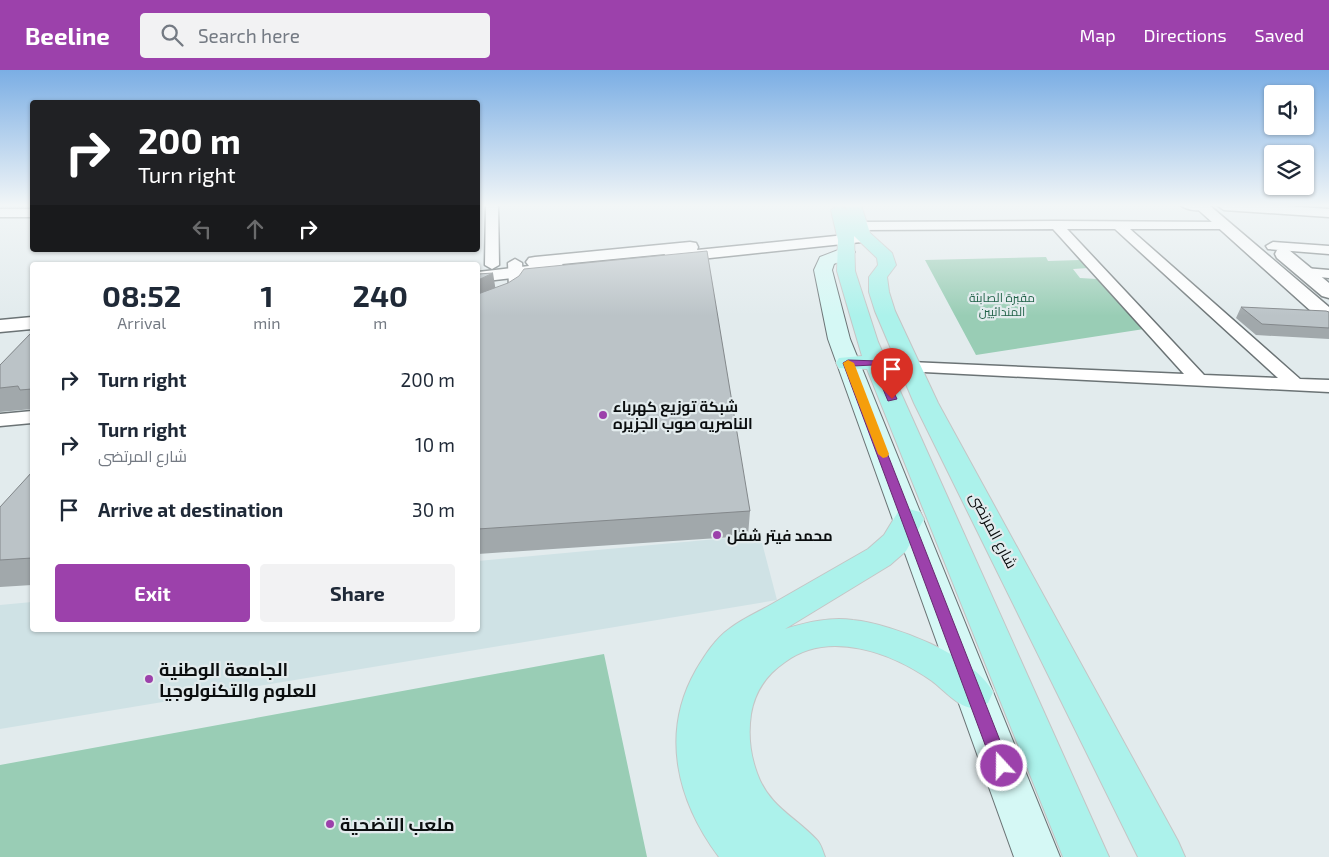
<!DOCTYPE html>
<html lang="en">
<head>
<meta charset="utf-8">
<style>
	:root { --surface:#fff; --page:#f2f2f3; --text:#1f2937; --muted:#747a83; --accent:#9c41ab }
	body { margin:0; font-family:"Exo 2",Cairo,sans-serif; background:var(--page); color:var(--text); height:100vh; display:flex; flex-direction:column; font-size:19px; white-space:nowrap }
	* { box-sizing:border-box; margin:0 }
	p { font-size:16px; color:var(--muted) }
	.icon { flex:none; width:28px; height:28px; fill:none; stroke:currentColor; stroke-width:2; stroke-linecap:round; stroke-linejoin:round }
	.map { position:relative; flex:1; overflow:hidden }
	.drawer { position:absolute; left:30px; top:192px; width:450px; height:370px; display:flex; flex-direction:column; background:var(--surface); border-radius:5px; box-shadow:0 1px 4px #0004 }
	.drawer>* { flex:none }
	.hud { position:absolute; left:30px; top:30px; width:450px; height:152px; border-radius:5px; box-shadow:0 1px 4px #0004; background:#202124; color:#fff; overflow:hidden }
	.buttons { position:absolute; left:1264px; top:15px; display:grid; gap:10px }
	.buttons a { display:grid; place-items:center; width:50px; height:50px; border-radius:5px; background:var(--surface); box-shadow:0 1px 4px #0004; font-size:25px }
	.pin { position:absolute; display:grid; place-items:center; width:42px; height:42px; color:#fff; margin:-51px -21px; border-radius:50% 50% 50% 0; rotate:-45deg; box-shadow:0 0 5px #0007 }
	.pin .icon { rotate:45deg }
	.me { position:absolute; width:55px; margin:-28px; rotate:339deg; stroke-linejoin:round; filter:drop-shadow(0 0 4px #0008) }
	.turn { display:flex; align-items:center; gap:18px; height:105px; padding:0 25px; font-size:22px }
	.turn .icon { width:65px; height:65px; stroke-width:2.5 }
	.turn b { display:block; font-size:35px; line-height:42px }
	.lanes { display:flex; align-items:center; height:48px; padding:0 25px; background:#0003; justify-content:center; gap:25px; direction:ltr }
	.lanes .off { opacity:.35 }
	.eta { display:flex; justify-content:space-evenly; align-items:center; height:85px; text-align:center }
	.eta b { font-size:30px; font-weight:700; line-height:35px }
	.button { display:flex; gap:10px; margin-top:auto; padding:10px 25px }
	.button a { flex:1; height:58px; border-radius:5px; background:var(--accent); color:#fff; font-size:20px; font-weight:700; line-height:58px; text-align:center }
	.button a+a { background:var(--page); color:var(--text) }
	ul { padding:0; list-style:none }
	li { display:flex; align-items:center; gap:15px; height:65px; padding:0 25px }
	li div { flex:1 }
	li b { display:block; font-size:19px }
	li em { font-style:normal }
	header { display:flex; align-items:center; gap:30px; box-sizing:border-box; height:70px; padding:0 25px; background:var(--accent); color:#fff }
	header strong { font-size:24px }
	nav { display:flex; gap:28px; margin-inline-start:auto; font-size:18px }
	.search { width:350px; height:45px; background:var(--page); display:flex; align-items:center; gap:12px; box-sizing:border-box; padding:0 18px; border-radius:5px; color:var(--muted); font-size:19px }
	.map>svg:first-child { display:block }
	.built { fill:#cfe2e5 }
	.green { fill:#99cdb5 }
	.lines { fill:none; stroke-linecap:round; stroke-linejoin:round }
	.minor-casing { stroke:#6b7375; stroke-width:3 }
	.tertiary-casing { stroke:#6b7375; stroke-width:3 }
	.secondary-casing { stroke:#6b7375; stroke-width:2 }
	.primary-casing { stroke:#c4c5c5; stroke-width:2 }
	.minor { fill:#fff; fill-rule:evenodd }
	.tertiary { fill:#fff; fill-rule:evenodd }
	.secondary { fill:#d5f8f5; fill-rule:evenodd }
	.primary { fill:#acf2eb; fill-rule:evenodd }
	.wall { fill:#a1a8ab }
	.shaded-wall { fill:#83888b }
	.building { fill:#bbc3c7; stroke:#83888b }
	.route { fill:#9c41ab; stroke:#652a6f }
	.slow { fill:#f59e0b }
	.poi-dot { fill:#9c41ab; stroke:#e2ebed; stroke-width:2 }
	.labels { text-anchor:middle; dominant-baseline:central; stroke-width:4.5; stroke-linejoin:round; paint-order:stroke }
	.far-park-label { font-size:12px; fill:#23634a; stroke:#e2ebed }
	.poi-label { font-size:15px; font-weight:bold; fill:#0b0e0f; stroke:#e2ebed; text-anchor:start }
	.street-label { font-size:15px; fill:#0b0e0f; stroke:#e2ebed }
	.near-poi-label { font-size:18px; font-weight:bold; fill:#0b0e0f; stroke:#e2ebed; text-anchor:start }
</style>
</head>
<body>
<header>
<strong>Beeline</strong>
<div class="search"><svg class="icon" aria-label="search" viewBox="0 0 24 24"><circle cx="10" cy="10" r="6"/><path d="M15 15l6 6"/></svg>Search here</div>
<nav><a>Map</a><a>Directions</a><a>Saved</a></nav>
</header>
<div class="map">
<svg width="1329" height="787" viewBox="0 0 1329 787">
	<rect width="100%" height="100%" fill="#e2ebed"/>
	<path class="built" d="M 760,465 L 777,530 L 0,659 L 0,535 L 32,532 L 32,560 L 478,560 L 478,491 Z"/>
	<path class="green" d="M 1046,187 L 1048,191 L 1080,190 L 1088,198 L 1073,199 L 1080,208 L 1097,209 L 1144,259 L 976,285 L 925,190 Z
		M 604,584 L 647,787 L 0,787 L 0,695 Z"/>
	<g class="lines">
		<defs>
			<path id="minor" d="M 486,135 L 498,135 L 499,195 L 492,199 L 485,195 Z
				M 1180,135 L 1207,135 L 1208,137 C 1202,143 1187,140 1180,135 Z
				M 1269,135 L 1329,139 L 1329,147 L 1224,140 L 1218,136 Z
				M 0,139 L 32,139 L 32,147 L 0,147 Z
				M 1056,151 L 1227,152 L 1229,155 L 1223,159 L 1130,159 L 1300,309 L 1329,310 L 1329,322 L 904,301 L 901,297 L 904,293 L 910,292 L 1184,304 L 1053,159 L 858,160 L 852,156 L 858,152 ZM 1067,159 L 1115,159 L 1278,308 L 1204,305 Z
				M 1273,172 L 1329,176 L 1329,184 L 1268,179 L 1266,176 Z
				M 515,189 L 522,193 L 524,220 C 516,232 491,240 478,243 L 478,233 L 509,218 L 508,193 Z
				M 1305,198 L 1329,200 L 1329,208 L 1300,205 L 1298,202 L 1300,199 Z
				M 32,341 L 32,353 L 0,356 L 0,344 Z"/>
			<path id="tertiary" d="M 1193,135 L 1209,135 L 1329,237 L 1329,253 L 1322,251 Z
				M 865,163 L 871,165 L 873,168 L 871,171 L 672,192 L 666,191 L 664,187 L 665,184 L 562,194 L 565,198 L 562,202 L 556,203 L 478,212 L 478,202 L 529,196 L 526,192 L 529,188 L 535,187 L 690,172 L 696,173 L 698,177 L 697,180 Z
				M 1283,179 L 1289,180 L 1329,213 L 1329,228 L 1322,226 L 1277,188 L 1275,184 L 1277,180 Z
				M 32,247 L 32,259 L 0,262 L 0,250 Z"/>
			<path id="secondary" d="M 846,177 L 852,178 L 855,182 L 852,186 L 834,194 L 832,200 L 850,269 L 1060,787 L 1014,787 L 828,269 L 814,200 L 820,187 Z"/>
			<path id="primary" d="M 839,135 L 847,140 L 845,135 L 861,135 L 870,163 L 892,183 L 896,195 L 887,207 L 889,222 L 895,241 L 938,333 L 1178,771 L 1185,787 L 1138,787 L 914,333 L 875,241 L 869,222 L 869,207 L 878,195 L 877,188 L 854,166 L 855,201 L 878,272 L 1109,787 L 1063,787 L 867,299 L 839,298 L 836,293 L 839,288 L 862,286 L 837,201 L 838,170 L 831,140 Z
				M 909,439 L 920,442 L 924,449 L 906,481 L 890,495 L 785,559 C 808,552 830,547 853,550 C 893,554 975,586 993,622 L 988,633 C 983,635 977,638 973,638 C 958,637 944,620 932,611 C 892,583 829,559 785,592 C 766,605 755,621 751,644 C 748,664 750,684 757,703 C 769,737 796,747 817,770 C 821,774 823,782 825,787 L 719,787 C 677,731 660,663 696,600 C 705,585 715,569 729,559 C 742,549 758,542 772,534 C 804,516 836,497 868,479 L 884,465 L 898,442 Z"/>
		</defs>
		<use href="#minor" class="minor-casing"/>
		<use href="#tertiary" class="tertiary-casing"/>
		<use href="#secondary" class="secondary-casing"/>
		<use href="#primary" class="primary-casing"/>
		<use href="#minor" class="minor"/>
		<use href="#tertiary" class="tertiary"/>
		<use href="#secondary" class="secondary"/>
		<use href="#primary" class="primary"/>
	</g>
	<path class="wall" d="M 478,204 L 495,218 L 750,441 L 748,466 L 478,484 Z
		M 1241,237 L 1329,242 L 1329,269 L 1256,265 L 1236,248 Z
		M 32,262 L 32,341 L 32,339 L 0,342 L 0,295 Z
		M 32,402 L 32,515 L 0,517 L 0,437 Z"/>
	<path class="shaded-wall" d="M 493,203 L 496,222 L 478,231 L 478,210 Z"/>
	<path class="building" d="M 707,181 L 750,441 L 478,459 L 478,224 L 508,213 L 519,206 L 524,199 Z
		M 493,203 L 478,210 L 478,204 Z
		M 1241,237 L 1326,241 L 1329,242 L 1329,258 L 1262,254 Z
		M 32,262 L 32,319 L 20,320 L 18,316 L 0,318 L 0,295 Z
		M 32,402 L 32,488 L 0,490 L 0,437 Z"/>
	<linearGradient id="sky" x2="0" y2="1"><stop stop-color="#7baee4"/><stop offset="0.55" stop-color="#f2f6f7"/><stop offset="1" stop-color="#f2f6f7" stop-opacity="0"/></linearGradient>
	<rect width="1329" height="246" fill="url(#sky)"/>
	<path class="route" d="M 848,290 L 879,291 L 897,329 L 888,331 L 873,295 L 853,296 L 1010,696 L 1008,701 L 1002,703 L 996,701 L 993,696 L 843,293 Z"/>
	<path class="slow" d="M 848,290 L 854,293 L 889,384 L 887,387 L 883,388 L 878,384 L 843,293 Z"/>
	<g class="poi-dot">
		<circle cx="603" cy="345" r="5"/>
		<circle cx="717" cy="465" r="5"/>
		<circle cx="149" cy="609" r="5"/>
		<circle cx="330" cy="754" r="5"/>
	</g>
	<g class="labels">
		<g class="far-park-label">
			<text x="1002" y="227">مقبرة الصابئة<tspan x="1002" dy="14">المندائيين</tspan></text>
		</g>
		<g class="poi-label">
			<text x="613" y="336">شبكة توزيع كهرباء<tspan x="613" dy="17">الناصريه صوب الجزيره</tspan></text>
			<text x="727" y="465">محمد فيتر شفل</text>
		</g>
		<g class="street-label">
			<text transform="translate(994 460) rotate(62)">شارع المرتضى</text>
		</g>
		<g class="near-poi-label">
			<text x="159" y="599">الجامعة الوطنية<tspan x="159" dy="21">للعلوم والتكنولوجيا</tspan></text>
			<text x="340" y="754">ملعب التضحية</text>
		</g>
	</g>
</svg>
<div class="buttons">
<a><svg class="icon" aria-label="sound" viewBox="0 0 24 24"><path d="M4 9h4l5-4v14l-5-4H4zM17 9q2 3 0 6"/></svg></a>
<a><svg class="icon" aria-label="layers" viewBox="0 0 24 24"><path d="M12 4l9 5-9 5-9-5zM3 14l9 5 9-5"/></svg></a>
</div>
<div class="pin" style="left:892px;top:329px;background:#d93025"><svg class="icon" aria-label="arrive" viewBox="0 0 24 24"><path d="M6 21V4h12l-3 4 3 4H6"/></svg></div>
<svg class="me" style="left:1002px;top:696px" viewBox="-20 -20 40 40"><circle r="17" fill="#9c41ab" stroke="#fff" stroke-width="3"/><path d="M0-11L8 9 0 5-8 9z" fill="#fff"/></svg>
<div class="hud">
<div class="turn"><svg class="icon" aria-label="right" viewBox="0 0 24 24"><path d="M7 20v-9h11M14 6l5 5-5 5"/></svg><div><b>200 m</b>Turn right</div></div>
<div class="lanes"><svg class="icon off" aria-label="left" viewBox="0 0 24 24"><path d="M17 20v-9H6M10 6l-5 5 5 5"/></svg><svg class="icon off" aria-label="ahead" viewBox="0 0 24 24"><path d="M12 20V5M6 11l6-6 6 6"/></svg><svg class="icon" aria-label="right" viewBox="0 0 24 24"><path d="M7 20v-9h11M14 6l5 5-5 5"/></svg></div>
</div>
<section class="drawer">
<div class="eta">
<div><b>08:52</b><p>Arrival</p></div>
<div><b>1</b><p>min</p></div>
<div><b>240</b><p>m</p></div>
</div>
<ul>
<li><svg class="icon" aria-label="right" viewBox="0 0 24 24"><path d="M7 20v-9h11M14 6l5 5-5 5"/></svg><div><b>Turn right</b></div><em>200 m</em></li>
<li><svg class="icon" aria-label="right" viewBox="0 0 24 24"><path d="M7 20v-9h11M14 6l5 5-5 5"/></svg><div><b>Turn right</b><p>شارع المرتضى</p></div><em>10 m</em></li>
<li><svg class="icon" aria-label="arrive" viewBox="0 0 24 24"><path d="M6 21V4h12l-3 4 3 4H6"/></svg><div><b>Arrive at destination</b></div><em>30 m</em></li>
</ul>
<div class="button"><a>Exit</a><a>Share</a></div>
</section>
</div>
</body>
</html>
